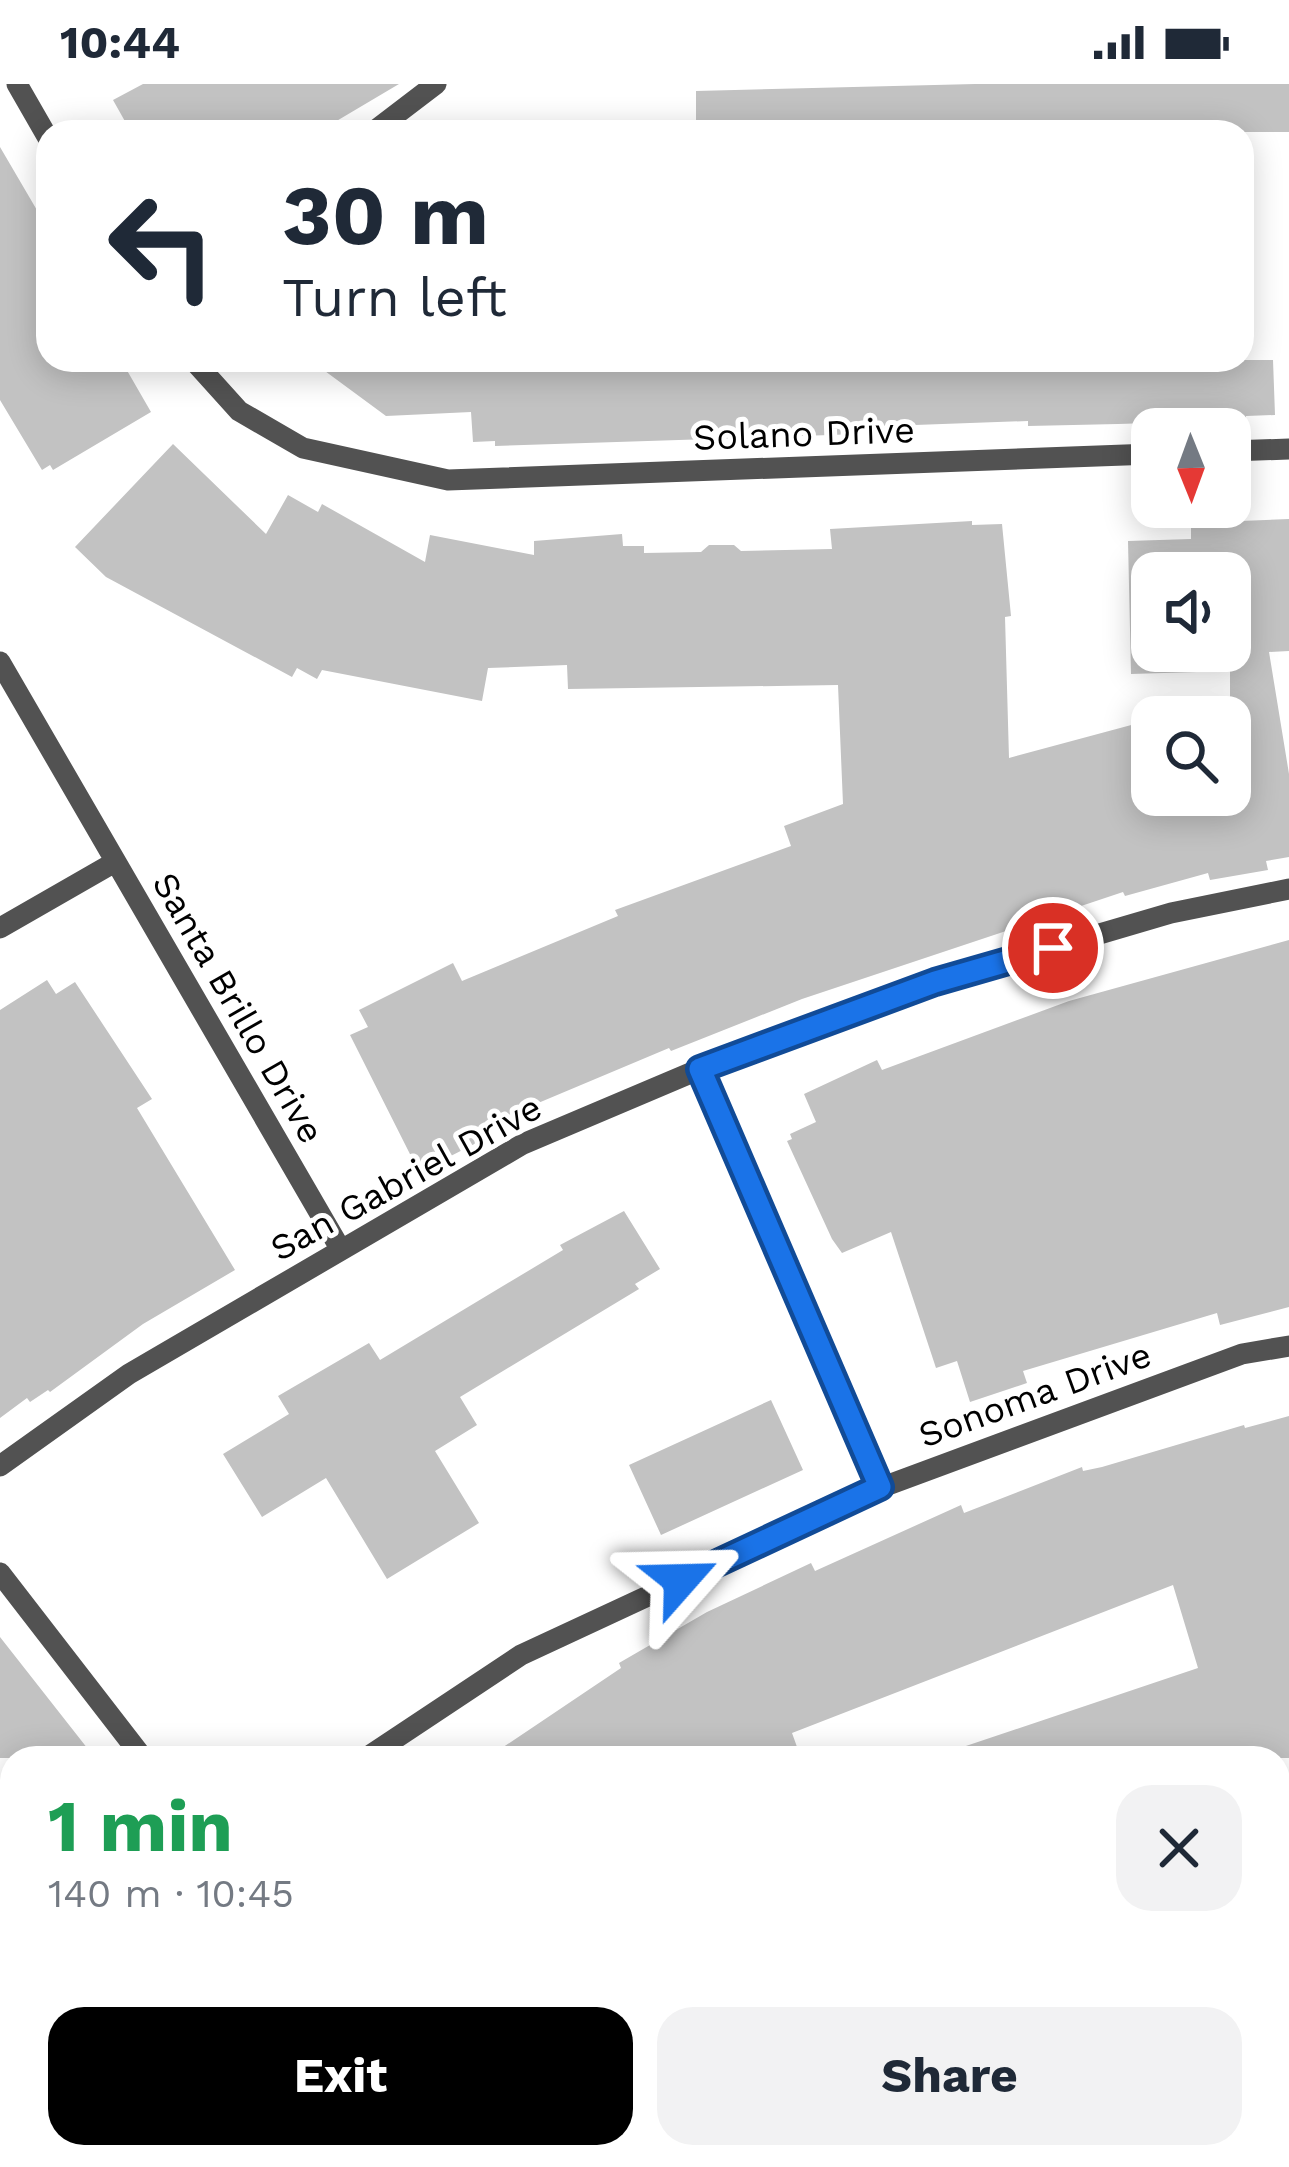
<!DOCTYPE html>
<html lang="en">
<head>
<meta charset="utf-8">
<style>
	:root { --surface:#fff; --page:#f2f2f3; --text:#1f2937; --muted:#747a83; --accent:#000 }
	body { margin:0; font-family:"Work Sans",sans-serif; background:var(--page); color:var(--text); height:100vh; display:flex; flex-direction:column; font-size:45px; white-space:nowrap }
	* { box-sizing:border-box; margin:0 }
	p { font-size:39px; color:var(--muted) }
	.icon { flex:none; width:66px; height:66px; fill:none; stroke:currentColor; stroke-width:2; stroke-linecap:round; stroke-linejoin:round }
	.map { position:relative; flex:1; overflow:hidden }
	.panel { position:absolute; left:0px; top:1662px; width:1290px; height:423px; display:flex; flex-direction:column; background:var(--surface); border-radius:36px 36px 0 0; box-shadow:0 6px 30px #0003 }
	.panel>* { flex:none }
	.top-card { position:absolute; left:36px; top:36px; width:1218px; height:252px; border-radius:36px; box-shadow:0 6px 30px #0003; background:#fff; color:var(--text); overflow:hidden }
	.needle { width:78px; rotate:179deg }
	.controls { position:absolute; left:1131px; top:324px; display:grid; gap:24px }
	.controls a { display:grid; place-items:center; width:120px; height:120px; border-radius:24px; background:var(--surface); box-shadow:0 6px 30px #0003; font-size:60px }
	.pin { position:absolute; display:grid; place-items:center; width:102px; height:102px; color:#fff; margin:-51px; border:6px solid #fff; border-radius:50%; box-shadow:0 3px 12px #0007 }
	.me { position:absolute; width:132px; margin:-66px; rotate:65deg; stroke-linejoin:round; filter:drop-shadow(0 0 9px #0008) }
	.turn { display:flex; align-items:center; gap:42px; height:252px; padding:0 48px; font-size:54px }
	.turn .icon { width:156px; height:156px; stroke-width:2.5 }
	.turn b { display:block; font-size:84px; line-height:102px }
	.round { display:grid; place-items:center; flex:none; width:126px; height:126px; border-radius:36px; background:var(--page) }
	.head { display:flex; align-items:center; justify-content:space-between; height:204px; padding:0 48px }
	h1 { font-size:72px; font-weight:700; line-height:90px; color:#1e9e55 }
	.cta { display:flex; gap:24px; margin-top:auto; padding:24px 48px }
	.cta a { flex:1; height:138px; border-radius:36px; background:var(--accent); color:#fff; font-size:48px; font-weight:700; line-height:138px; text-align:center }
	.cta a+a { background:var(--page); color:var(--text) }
	.status { display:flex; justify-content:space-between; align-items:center; height:84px; padding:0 60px; background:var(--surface); direction:ltr }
	.status svg { height:33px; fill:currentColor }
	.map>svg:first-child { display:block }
	.building { fill:#c2c2c2; fill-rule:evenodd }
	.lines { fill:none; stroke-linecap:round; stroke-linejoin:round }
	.lane { stroke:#525252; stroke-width:21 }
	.route-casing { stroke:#114b97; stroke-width:30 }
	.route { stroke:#1a73e8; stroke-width:21 }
	.labels { text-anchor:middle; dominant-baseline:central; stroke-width:10; stroke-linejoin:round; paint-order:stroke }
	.street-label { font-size:36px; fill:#000; stroke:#fff }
</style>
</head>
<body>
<div class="status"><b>10:44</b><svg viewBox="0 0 49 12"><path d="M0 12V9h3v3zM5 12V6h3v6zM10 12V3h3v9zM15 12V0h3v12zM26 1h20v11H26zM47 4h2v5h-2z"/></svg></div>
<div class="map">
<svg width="1289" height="2083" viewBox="0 0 1289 2083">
	<rect width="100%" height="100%" fill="#fff"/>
	<path class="building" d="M 143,0 L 399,0 L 318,48 L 131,48 L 113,16 Z
		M 975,0 L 1289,0 L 1289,48 L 696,48 L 696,7 Z
		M 0,63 L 48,145 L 48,276 L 121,276 L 151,328 L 53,386 L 50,381 L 42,386 L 0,316 Z
		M 310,276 L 1273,276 L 1275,331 L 1246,332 L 1246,336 L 1118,340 L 1028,342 L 1028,337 L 860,343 L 860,350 L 495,362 L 495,357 L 473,358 L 471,328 L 386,332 Z
		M 173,360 L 266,450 L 288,411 L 318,428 L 322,420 L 425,478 L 430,451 L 534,471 L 534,457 L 622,450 L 623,462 L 644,462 L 644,469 L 701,468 L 709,461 L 734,461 L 741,467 L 832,465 L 830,445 L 972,437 L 972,441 L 1002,440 L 1011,532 L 1005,533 L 1009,674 L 1135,640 L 1152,711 L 1230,711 L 1230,587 L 1131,590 L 1128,457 L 1191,455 L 1191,439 L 1289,435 L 1289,567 L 1269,568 L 1289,690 L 1289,773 L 1266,777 L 1268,786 L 1210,796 L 1208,789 L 1125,812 L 1123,808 L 802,915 L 671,967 L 669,964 L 512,1030 L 515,1035 L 491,1047 L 492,1051 L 437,1079 L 434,1075 L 417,1084 L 350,951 L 368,943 L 359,926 L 453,879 L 462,897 L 618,832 L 615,826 L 791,762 L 784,742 L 843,720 L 838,601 L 568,605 L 567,581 L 488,584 L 482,617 L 322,586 L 317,595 L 297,584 L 292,593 L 106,493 L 75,463 ZM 1152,489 L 1230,489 L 1230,567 L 1152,567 Z
		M 1289,856 L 1289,1223 L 1220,1241 L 1217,1229 L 1023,1287 L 1027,1299 L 970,1318 L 957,1277 L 936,1284 L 891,1148 L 842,1169 L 832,1155 L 787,1057 L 792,1055 L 790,1050 L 816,1038 L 804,1010 L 877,976 L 882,986 L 1069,917 Z
		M 47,896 L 56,910 L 75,898 L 152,1015 L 137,1024 L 235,1186 L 143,1240 L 50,1308 L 48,1306 L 30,1318 L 27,1314 L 0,1334 L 0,926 Z
		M 624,1127 L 660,1185 L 635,1200 L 639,1205 L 460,1313 L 477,1341 L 435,1367 L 479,1439 L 387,1495 L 326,1394 L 262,1433 L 223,1370 L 289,1330 L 278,1312 L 369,1259 L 380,1276 L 563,1166 L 560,1161 Z
		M 771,1316 L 803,1386 L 661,1451 L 629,1381 Z
		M 1289,1332 L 1289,1674 L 955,1674 L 954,1666 L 1198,1584 L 1173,1501 L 792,1649 L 801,1674 L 487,1674 L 621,1584 L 619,1579 L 707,1528 L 811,1479 L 815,1487 L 961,1421 L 964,1429 L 1082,1383 L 1083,1387 L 1102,1383 L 1244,1341 L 1245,1344 Z
		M 0,1553 L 95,1674 L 0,1674 Z"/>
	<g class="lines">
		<path class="lane" d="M 17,0 L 48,54
			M 373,48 L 436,0
			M 193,276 L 239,327 L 303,364 L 448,396 L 1152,370
			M 1230,367 L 1289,365
			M 0,578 L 341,1166
			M 0,844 L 115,778
			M 700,985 L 880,1404
			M 0,1382 L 129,1290 L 523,1060 L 700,985 L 936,898 L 1171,829 L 1289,805
			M 0,1489 L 143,1674
			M 366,1674 L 521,1571 L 880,1404 L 1242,1270 L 1289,1262
			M 1278,1725 L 1289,1722
			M 0,1977 L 12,1966
			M 463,2073 L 471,2083
			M 549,2083 L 562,2073"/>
	</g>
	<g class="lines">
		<defs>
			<path id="route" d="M 681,1496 L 880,1403 L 700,985 L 935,898 L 1053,864"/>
		</defs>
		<use href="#route" class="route-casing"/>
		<use href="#route" class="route"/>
	</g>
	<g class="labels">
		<g class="street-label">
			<text transform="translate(804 350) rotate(-2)">Solano Drive</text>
			<text transform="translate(238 924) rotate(60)">Santa Brillo Drive</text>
			<text transform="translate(406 1094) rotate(-29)">San Gabriel Drive</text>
			<text transform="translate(1035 1311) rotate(-20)">Sonoma Drive</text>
		</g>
	</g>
</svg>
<div class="controls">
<a><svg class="needle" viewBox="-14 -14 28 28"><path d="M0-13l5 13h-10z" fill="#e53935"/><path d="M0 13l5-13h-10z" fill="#747a83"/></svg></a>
<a><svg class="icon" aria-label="sound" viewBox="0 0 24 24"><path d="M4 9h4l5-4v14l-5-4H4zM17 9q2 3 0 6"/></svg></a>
<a><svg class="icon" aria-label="search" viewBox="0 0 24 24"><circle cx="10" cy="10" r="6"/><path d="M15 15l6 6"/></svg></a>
</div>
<div class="pin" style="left:1053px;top:864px;background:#d93025"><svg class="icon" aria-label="arrive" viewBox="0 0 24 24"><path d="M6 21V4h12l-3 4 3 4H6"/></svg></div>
<svg class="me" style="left:681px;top:1496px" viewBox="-20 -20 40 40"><path d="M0-17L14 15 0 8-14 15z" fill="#1a73e8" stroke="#fff" stroke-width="4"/></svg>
<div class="top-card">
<div class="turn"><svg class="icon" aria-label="left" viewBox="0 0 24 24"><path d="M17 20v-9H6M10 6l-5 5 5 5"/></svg><div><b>30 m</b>Turn left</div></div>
</div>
<section class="panel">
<div class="head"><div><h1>1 min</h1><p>140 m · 10:45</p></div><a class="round"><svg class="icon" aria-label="close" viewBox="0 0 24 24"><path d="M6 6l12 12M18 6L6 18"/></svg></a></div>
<div class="cta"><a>Exit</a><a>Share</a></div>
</section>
</div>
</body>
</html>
